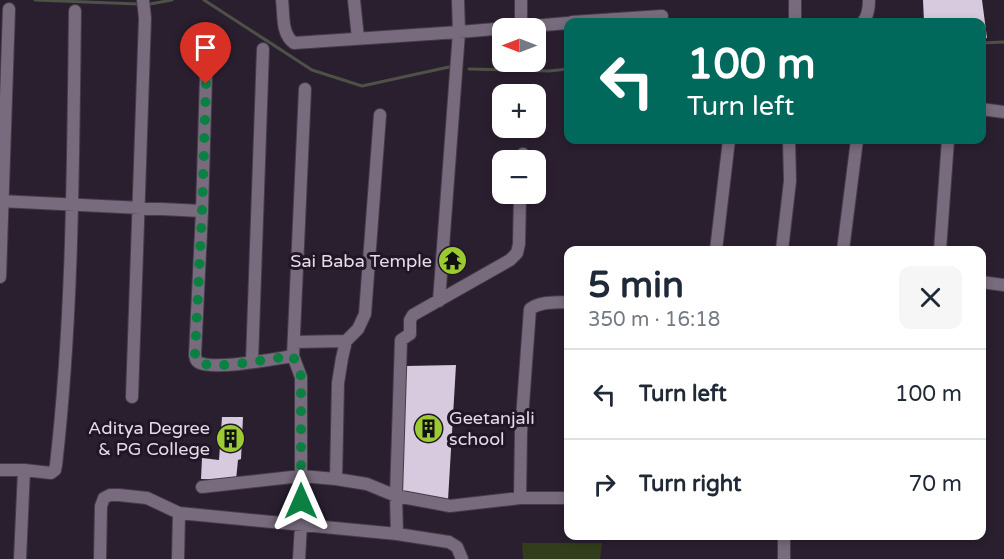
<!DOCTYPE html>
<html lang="en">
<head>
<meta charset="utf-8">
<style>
	:root { --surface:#fff; --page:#f6f6f7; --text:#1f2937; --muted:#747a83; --line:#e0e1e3 }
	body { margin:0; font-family:"Varela Round",sans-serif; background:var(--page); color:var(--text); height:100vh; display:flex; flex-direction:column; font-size:22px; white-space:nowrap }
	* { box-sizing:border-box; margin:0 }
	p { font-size:20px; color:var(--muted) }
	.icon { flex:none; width:33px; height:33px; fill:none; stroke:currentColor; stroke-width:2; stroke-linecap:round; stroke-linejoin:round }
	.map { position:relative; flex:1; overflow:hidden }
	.details { position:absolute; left:564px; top:246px; width:422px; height:294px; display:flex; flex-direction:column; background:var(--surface); border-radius:12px; box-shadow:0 3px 9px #0003 }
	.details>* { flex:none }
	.hud { position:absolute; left:564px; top:18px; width:422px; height:126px; border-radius:12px; box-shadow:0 3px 9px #0003; background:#00695c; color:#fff; overflow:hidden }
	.needle { width:39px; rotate:270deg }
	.tools { position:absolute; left:492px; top:18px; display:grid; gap:12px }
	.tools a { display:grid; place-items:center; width:54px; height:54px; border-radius:12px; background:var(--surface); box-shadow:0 3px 9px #0003; font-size:30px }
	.pin { position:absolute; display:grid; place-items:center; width:51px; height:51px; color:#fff; margin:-62px -26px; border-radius:50% 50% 50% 0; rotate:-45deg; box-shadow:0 0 6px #0007 }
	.pin .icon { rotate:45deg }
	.me { position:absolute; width:66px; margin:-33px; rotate:0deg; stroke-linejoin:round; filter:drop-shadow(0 0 4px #0008) }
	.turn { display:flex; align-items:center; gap:21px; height:126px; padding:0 24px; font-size:27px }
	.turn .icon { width:78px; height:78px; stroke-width:2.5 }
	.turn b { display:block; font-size:42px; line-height:51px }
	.round { display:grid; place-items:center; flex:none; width:63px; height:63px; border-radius:12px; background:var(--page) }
	.overview { display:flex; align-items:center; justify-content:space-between; height:102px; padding:0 24px }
	h1 { font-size:36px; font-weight:700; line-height:45px }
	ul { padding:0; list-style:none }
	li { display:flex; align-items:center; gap:18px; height:90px; padding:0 24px; border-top:2px solid var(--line) }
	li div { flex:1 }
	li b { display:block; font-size:22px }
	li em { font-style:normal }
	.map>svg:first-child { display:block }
	.green { fill:#313d1b }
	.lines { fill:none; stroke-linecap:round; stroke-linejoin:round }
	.stream { stroke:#4d5146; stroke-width:3 }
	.building { fill:#d8cade }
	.minor-casing { stroke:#453c49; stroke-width:14 }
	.minor { stroke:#786b7d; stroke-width:12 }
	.route { stroke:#0b8043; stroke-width:10; stroke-dasharray:0 18 }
	.labels { text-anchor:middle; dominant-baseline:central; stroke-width:6; stroke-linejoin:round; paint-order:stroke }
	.poi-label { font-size:18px; fill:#e3dce7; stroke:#211625; text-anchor:end }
</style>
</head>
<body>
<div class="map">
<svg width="1004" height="559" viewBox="0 0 1004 559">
	<rect width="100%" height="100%" fill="#2a1f2f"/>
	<path class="green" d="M 522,543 L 602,543 L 600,559 L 523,559 Z"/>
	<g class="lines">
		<path class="stream" d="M 35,0 L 138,4
			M 204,0 L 312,70 L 362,86 L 449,67
			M 150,4 L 172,0
			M 981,43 L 1004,42
			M 469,69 L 549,71 L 568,69"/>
	</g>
	<path class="building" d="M 923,0 L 982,0 L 987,38 L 981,39 L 981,22 L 924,22 Z
		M 456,365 L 448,500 L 402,491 L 406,366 Z
		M 222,417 L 243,417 L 241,459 L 238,460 L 236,480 L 201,479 L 202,458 L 219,460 Z"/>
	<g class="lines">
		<defs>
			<path id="minor" d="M 282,0 C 284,14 281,34 294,43 L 459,32 L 568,23
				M 354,0 L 358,38
				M 521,0 L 521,26
				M 795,0 L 795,22
				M 572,22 L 662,16
				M 863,22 C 868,16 869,8 869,0
				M 207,42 L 202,211 L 195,355 C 196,359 195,361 200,363 C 217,370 273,359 293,356 L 301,377 L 301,524 L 299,559
				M 981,109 L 1004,112
				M 522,160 L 523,154
				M 0,201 L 202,211
				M 716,250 L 729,140
				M 782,250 L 790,181 L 789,140
				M 843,250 L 857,140
				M 940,250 L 948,140
				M 0,277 L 9,9
				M 981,282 L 1004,285
				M 439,301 L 459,32 L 458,0
				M 294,342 L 346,341
				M 293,356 L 305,89
				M 252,361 L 263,49
				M 132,397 L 145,18 L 143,0
				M 0,470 L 24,470 L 51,473 L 55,470 L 56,465 C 73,315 73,163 75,11
				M 336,479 L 338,383 L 342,358 L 346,341 L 358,329 L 365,314 L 380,115
				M 202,487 L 301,476 L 336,479 L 367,484 L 396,496 L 450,506 L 520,498 L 568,498
				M 520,498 L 521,432 L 530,309 C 541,301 555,303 568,302
				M 397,534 L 396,496 L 401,340 L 410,334 L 410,320 L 413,315 L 510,260 L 517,253 L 519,244 L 520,194
				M 20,559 L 24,470
				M 100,559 L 101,506 L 104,498 L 110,495 L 119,495 L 147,498 L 179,513
				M 178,559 L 179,513 L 397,534 L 449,542 L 457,547 L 462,559
				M 784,559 L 784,536"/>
		</defs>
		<use href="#minor" class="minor-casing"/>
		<use href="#minor" class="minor"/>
	</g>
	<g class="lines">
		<path class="route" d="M 206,84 L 202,212 L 195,355 C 196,359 195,361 200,363 C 217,370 273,358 293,356 L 301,376 L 301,501"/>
	</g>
	<defs>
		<symbol id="temple-disc" viewBox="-11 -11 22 22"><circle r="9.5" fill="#9cca32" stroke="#211625"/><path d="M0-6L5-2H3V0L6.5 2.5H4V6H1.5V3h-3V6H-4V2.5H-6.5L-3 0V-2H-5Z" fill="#111"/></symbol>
		<symbol id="building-disc" viewBox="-11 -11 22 22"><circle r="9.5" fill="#9cca32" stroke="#211625"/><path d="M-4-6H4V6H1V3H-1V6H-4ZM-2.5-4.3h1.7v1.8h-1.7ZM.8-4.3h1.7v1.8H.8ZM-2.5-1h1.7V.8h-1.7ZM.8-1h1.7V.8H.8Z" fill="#111"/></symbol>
	</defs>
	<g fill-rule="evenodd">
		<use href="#temple-disc" x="436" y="244" width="33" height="33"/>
		<use href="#building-disc" x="412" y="412" width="33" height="33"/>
		<use href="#building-disc" x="214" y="422" width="33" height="33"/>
	</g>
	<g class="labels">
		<g class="poi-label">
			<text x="432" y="261">Sai Baba Temple</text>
			<text x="449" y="418" text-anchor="start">Geetanjali<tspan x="449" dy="21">school</tspan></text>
			<text x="210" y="428">Aditya Degree<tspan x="210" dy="21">&amp; PG College</tspan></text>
		</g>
	</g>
</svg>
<div class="tools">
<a><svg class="needle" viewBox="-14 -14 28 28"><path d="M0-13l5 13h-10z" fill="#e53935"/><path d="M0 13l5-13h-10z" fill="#747a83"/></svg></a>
<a>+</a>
<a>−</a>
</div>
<div class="pin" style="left:206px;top:84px;background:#d93025"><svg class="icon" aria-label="arrive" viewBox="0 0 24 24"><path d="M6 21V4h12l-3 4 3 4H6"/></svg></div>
<svg class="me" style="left:301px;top:501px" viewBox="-20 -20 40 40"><path d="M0-17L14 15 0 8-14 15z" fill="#0b8043" stroke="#fff" stroke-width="4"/></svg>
<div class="hud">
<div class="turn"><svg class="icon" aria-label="left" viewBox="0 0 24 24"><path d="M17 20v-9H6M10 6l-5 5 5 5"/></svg><div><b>100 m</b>Turn left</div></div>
</div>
<section class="details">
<div class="overview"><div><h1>5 min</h1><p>350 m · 16:18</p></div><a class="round"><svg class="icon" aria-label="close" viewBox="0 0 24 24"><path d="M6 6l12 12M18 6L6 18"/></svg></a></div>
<ul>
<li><svg class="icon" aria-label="left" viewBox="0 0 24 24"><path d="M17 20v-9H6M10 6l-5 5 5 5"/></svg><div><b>Turn left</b></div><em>100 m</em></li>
<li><svg class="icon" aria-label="right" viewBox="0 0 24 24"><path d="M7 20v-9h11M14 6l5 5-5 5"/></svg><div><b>Turn right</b></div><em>70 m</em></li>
</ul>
</section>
</div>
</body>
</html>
